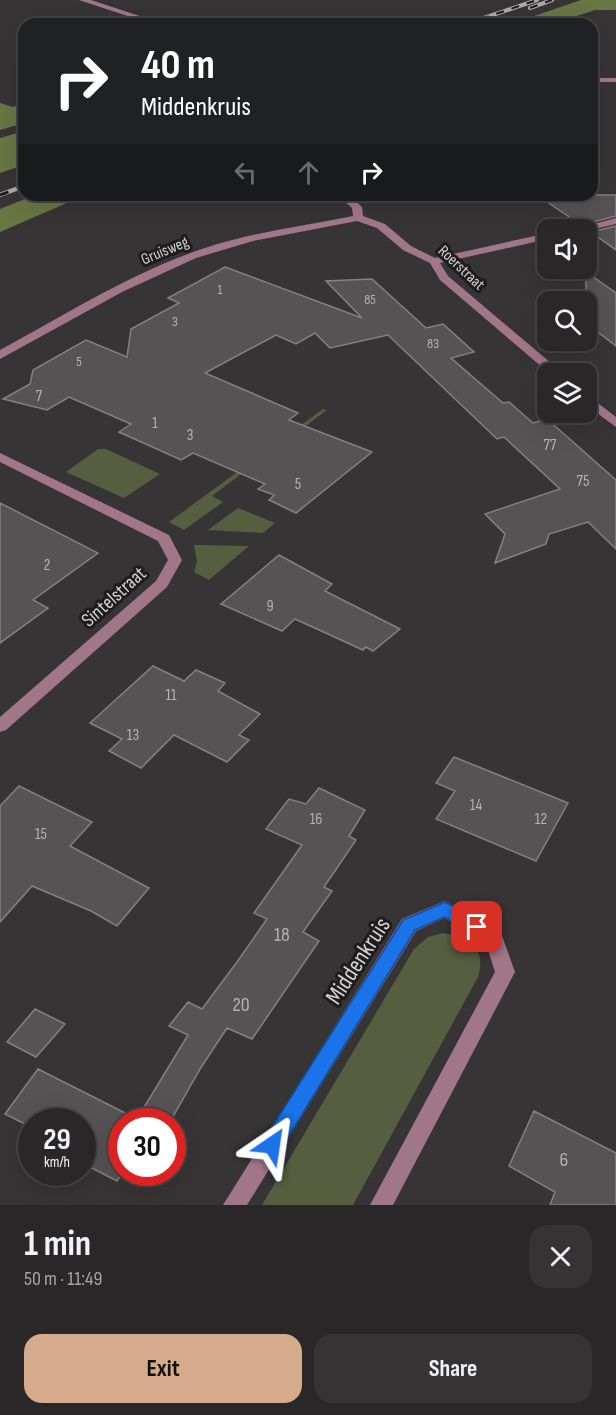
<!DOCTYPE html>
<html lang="en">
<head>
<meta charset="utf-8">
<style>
	:root { --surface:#292728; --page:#353334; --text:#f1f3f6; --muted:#a5a5a8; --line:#454445; --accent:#d6ab8b }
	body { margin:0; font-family:"Sofia Sans Condensed",sans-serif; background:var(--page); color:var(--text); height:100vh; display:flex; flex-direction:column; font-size:22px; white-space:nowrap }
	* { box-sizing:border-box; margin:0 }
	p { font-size:20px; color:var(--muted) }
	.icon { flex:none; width:33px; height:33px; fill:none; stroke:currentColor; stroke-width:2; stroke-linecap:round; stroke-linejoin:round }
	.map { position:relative; height:1205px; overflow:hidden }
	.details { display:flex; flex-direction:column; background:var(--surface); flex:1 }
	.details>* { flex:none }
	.guide { position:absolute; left:18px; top:18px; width:580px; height:183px; border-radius:18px; box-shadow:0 6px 24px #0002,0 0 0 2px var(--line); background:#202124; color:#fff; overflow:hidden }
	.controls { position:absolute; left:537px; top:219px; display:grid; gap:12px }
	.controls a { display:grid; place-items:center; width:60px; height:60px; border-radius:12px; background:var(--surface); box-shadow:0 6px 24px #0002,0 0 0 2px var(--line); font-size:30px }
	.speed { position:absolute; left:18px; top:1108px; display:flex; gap:12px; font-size:30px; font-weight:700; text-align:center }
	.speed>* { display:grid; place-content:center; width:78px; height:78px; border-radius:50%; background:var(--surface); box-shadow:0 6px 24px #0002,0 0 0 2px var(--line); line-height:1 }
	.speed small { font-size:15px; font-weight:400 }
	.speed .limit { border:9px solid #d22; background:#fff; color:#111 }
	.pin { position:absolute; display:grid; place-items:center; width:51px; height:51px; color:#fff; margin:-26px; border-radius:12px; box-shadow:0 3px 9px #0006 }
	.me { position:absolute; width:66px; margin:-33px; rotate:32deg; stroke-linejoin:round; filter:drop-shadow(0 0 4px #0008) }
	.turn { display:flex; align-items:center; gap:21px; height:126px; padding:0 24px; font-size:27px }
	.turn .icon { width:78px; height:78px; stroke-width:2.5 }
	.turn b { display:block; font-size:42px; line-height:51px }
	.lanes { display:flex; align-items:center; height:57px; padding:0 24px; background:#0003; justify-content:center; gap:30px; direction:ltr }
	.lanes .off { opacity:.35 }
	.round { display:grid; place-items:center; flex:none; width:63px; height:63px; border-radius:18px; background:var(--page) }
	.head { display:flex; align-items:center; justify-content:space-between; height:102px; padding:0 24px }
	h1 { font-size:36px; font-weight:700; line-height:45px }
	.button { display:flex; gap:12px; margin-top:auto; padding:12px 24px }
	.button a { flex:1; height:69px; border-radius:18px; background:var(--accent); color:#111; font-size:24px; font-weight:700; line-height:69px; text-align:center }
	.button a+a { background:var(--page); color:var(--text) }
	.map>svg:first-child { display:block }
	.green { fill:#555f3f }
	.forest { fill:#687644 }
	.building { fill:#575355; stroke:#848081; stroke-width:1.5 }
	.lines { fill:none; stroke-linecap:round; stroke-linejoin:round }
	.minor { fill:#a27689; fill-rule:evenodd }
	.rail-far1-casing { stroke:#acaaab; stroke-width:4 }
	.rail-casing { stroke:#acaaab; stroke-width:4.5 }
	.rail-far1 { stroke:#1e1c1d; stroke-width:2; stroke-dasharray:8; stroke-linecap:butt }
	.rail { stroke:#1e1c1d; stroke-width:3; stroke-dasharray:9; stroke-linecap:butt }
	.route { fill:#1a73e8; stroke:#114b97; stroke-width:1.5 }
	.labels { text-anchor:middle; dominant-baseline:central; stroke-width:6; stroke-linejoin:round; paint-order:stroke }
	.far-number-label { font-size:14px; fill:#b5b2b4 }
	.far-street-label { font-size:16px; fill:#d4d2d3; stroke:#1e1c1d }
	.number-label { font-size:16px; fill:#b5b2b4 }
	.street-label { font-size:20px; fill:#d4d2d3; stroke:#1e1c1d }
	.near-number-label { font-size:20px; fill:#b5b2b4 }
	.near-street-label { font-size:24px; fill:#d4d2d3; stroke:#1e1c1d }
</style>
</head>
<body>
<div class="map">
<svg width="616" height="1205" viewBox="0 0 616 1205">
	<rect width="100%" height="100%" fill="#373435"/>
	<path class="green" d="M 323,409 L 327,410 L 212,496 L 223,502 L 184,530 L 169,522 Z
		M 98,449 L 106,449 L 160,474 L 124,498 L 66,472 Z
		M 238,508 L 275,523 L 263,533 L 208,530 Z
		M 194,545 L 249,546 L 209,580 L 194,572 L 197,562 Z
		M 443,933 C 469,938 487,948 478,977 L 353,1205 L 262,1205 L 414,949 L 428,937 Z"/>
	<path class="forest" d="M 581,0 L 616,0 L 616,10 L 595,10 L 552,24 L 511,24 Z
		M 0,103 L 13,107 L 24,103 L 24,123 L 0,130 Z
		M 24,131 L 24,165 L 0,173 L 0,138 Z
		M 35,195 L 85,195 L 0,232 L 0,209 Z"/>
	<path class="building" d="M 537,195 L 616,195 L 616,216 L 581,225 Z
		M 616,226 L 616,250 L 591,232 Z
		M 225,267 L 362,318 L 326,281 L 372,279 L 426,328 L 443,324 L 474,352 L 451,358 L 503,403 L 509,402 L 533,423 L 547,419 L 616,480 L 616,549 L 588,522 L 549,534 L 546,544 L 495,563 L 505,534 L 485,514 L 560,489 L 504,437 L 497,439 L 388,335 L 330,348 L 315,333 L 296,344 L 276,335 L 205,373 L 298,413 L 289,420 L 372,452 L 296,513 L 269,500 L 274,495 L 258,489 L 265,484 L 193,453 L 181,460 L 119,432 L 131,424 L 69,397 L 47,410 L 3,399 L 30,384 L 33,370 L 86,340 L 127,357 L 131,329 L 179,303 L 168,298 Z
		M 586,272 L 616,293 L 616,346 L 586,323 Z
		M 0,503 L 98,553 L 33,600 L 48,608 L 0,643 Z
		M 279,555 L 332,584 L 325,591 L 400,629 L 373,651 L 366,647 L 363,650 L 295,619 L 282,631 L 221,604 Z
		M 153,666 L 184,681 L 196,670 L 225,683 L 218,691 L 260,714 L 239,735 L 249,740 L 227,762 L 174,735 L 141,768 L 109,751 L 122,739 L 90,723 Z
		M 454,757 L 568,803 L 536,861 L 436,819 L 455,791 L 436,783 Z
		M 19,786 L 92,822 L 70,846 L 149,888 L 117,926 L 91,911 L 32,886 L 0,922 L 0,806 Z
		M 319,788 L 365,810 L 349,836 L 356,840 L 324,887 L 332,891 L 303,932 L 319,941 L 252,1039 L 227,1028 L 200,1069 L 170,1122 L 122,1122 L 122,1173 L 117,1181 L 82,1163 L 82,1122 L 32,1122 L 32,1135 L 22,1130 L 27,1125 L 5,1114 L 38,1069 L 137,1119 L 188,1035 L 169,1026 L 188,1002 L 202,1009 L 237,962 L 267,919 L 254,913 L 302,845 L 266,829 L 289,799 L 306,804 Z
		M 35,1009 L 65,1024 L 36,1057 L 7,1042 Z
		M 534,1111 L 616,1153 L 616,1205 L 550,1205 L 555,1192 L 509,1166 Z"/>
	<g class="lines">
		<path class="minor" d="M 79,0 L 91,0 L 164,24 L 152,24 Z
			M 592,78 L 616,78 L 616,82 L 592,82 Z
			M 338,195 L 349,195 L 362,207 L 363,216 L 385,224 L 411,246 L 435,258 L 548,233 L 548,239 L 440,263 L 448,276 L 564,374 L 550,374 L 440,280 L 430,263 L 403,250 L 377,228 L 357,221 L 253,241 L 196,258 L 122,292 L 0,359 L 0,350 C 67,314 132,272 205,248 C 253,232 304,226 353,216 L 352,208 Z
			M 616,218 L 616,224 L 586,231 L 571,230 Z
			M 586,394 L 616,417 L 616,427 L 586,405 Z
			M 0,453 L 169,535 L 182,560 L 167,587 L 6,730 L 0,732 L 0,717 L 156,581 L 168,560 L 158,541 L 0,462 Z
			M 445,901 L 500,930 L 515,972 L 393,1205 L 370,1205 L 495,972 L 485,941 L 444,918 L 416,931 L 247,1205 L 223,1205 L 402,919 Z"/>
		<defs>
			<path id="rail-far1" d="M 530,8 L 552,0
				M 466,24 L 537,0"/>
			<path id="rail" d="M 0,195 L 24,186"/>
		</defs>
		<use href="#rail-far1" class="rail-far1-casing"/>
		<use href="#rail" class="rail-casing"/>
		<use href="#rail-far1" class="rail-far1"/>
		<use href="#rail" class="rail"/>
	</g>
	<path class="route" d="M 445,902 L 483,922 L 485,927 L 483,933 L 471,933 L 444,917 L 415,930 L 279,1152 L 272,1154 L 265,1152 L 262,1145 L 265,1138 L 403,920 Z"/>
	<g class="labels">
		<g class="far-number-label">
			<text x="220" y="289">1</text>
			<text x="370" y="299">85</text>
			<text x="175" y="321">3</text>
			<text x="433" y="343">83</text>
			<text x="79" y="361">5</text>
		</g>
		<g class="far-street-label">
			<text transform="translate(165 251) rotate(-23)">Gruisweg</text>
			<text transform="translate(461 268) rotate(43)">Roerstraat</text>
		</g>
		<g class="number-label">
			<text x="39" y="396">7</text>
			<text x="155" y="423">1</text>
			<text x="190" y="435">3</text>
			<text x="550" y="445">77</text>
			<text x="583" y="481">75</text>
			<text x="298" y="484">5</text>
			<text x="47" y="565">2</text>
			<text x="270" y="606">9</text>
			<text x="171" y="695">11</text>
			<text x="133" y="735">13</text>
			<text x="476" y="805">14</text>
			<text x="316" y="819">16</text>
			<text x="541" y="819">12</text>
			<text x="41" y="834">15</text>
		</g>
		<g class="street-label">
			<text transform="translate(114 597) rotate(-42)">Sintelstraat</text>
		</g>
		<g class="near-number-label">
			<text x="282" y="935">18</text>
			<text x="241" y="1005">20</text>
			<text x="564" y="1160">6</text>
		</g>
		<g class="near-street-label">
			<text transform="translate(358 961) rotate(-57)">Middenkruis</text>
		</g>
	</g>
</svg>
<div class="controls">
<a><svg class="icon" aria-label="sound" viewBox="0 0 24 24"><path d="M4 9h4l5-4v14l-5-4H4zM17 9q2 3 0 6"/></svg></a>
<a><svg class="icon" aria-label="search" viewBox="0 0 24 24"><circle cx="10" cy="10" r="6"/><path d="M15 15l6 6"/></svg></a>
<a><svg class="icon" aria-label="layers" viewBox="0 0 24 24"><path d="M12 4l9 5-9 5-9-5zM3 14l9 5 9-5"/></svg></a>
</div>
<div class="speed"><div>29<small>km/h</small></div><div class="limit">30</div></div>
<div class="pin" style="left:477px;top:927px;background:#d93025"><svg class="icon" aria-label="arrive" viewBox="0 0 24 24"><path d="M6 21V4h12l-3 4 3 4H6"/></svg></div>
<svg class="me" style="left:272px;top:1145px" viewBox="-20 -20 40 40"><path d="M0-17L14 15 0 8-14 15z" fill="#1a73e8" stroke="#fff" stroke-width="4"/></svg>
<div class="guide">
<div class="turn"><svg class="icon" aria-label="right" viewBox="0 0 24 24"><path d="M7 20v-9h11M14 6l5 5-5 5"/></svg><div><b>40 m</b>Middenkruis</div></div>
<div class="lanes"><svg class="icon off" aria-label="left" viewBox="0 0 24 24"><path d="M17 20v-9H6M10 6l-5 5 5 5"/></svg><svg class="icon off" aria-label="ahead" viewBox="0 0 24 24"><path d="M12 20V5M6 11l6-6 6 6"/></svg><svg class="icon" aria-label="right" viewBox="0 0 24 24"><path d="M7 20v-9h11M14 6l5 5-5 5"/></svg></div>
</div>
</div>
<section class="details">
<div class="head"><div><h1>1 min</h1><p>50 m · 11:49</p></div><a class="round"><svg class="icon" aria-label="close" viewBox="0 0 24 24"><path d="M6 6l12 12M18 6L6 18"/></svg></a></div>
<div class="button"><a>Exit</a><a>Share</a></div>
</section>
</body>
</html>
